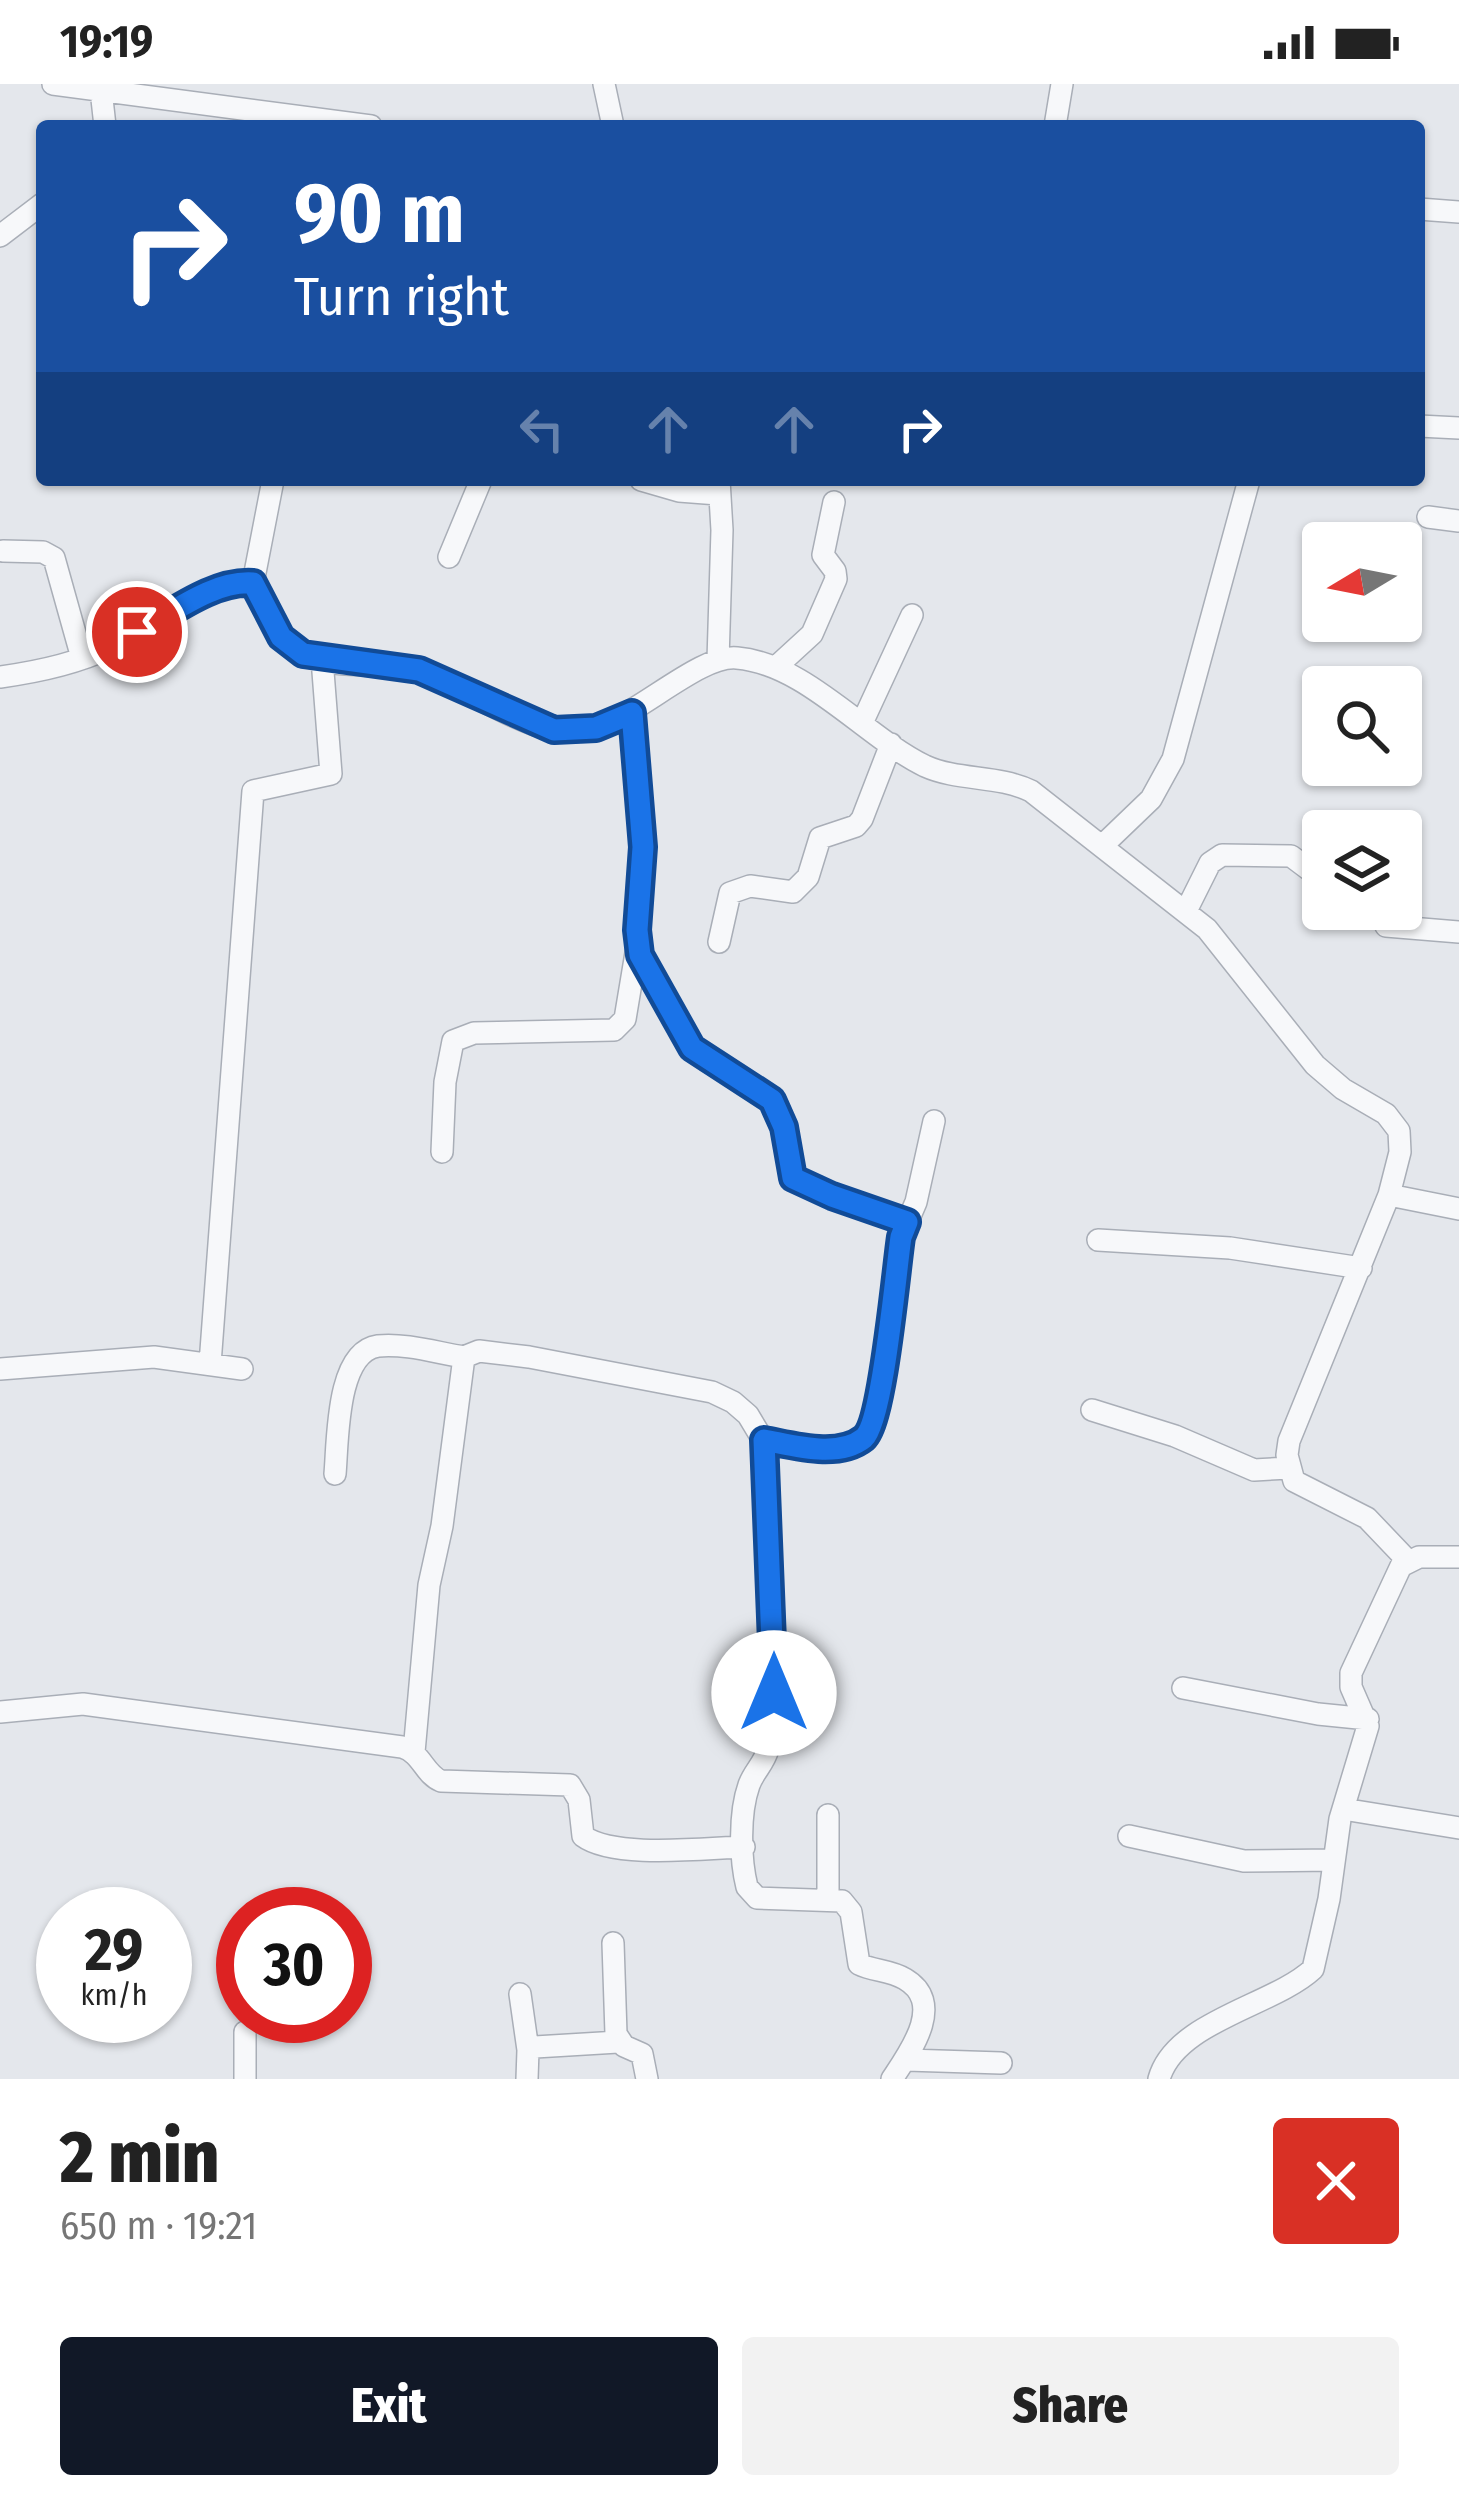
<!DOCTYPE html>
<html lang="en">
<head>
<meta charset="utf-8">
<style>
	:root { --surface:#fff; --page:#f2f2f2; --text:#222; --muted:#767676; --accent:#111827 }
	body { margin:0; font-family:"Fira Sans Condensed",sans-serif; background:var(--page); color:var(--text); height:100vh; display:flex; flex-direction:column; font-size:45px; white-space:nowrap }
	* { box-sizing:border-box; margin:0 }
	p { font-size:39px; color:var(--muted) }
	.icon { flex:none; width:66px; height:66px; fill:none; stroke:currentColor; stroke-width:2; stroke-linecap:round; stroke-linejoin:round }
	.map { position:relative; height:1995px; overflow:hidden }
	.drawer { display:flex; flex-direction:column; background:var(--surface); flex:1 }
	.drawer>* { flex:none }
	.hud { position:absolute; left:36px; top:36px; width:1389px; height:366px; border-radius:12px; box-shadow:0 3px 9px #0004; background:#1a4fa0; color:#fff; overflow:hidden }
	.needle { width:78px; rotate:260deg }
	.tools { position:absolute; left:1302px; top:438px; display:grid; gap:24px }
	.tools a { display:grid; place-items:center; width:120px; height:120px; border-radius:12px; background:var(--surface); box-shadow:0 3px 9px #0004; font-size:60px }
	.speed { position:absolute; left:36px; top:1803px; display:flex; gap:24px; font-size:60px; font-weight:700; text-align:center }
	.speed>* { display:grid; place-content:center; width:156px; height:156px; border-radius:50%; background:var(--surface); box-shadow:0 3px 9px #0004; line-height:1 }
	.speed small { font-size:30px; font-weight:400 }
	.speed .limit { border:18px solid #d22; background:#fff; color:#111 }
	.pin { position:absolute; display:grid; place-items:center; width:102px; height:102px; color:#fff; margin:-51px; border:6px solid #fff; border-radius:50%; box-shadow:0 3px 12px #0007 }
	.me { position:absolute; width:132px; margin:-66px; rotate:0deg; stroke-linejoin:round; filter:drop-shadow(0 0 9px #0008) }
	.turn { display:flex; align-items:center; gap:42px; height:252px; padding:0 60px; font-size:54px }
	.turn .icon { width:156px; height:156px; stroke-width:2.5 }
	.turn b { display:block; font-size:84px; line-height:102px }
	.lanes { display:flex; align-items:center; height:114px; padding:0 60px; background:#0003; justify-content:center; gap:60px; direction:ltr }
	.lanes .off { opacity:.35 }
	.round { display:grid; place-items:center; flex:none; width:126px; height:126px; border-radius:12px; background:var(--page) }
	.headline { display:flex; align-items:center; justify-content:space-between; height:204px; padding:0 60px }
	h1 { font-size:72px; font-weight:800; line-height:90px }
	.action { display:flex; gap:24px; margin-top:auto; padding:24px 60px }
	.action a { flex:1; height:138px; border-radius:12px; background:var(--accent); color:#fff; font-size:48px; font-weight:800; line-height:138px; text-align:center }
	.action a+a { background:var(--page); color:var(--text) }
	.status { display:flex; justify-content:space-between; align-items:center; height:84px; padding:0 60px; background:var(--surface); direction:ltr }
	.status svg { height:33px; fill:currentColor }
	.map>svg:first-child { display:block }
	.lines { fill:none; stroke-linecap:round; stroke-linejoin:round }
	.minor-casing { stroke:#a9aeb7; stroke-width:24 }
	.minor { stroke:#f7f8fa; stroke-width:21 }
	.route-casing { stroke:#114b97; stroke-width:30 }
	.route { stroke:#1a73e8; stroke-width:21 }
</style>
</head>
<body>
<div class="status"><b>19:19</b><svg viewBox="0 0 49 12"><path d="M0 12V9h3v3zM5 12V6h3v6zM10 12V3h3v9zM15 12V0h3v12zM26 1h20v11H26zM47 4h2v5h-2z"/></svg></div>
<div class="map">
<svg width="1459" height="1995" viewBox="0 0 1459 1995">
	<rect width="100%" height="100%" fill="#e4e7ec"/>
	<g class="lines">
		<defs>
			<path id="minor" d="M 53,0 L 371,42
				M 604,0 L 613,42
				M 101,6 L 105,42
				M 1055,42 L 1062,0
				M 1419,125 L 1459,128
				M 0,152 L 42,120
				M 1419,342 L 1459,344
				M 641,396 L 679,407 L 718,410
				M 1428,433 L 1459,437
				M 3,467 L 43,468 L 54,474 L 82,574
				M 449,473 L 481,396
				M 253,499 L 273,396
				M 718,576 L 722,446 L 719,396
				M 776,583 L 812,550 L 836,495 L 835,487 L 823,471 L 834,418
				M 0,593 C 37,588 75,580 109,564 C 149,544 208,495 253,499 C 268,521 272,551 297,567 C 332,589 383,575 422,588 C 475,605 533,659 591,645 C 636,634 699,570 737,574 C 806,580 864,652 925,682 C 958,697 998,691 1031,707 L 1207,845 L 1315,981 L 1343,1005 L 1386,1030 L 1399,1047 L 1400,1068 L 1389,1111 L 1289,1357 L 1287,1371 L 1294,1397 L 1367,1434 L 1408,1477
				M 632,629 L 643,763 L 637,862 L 692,963 L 707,977 L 762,1007 L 772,1016 L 784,1043 L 793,1094 L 833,1112 L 906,1137
				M 862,639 L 912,531
				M 1102,762 L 1151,715 L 1173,675 L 1249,396
				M 1377,825 L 1386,842 L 1459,848
				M 1186,827 L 1210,779 L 1222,771 L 1291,772 L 1323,796
				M 719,858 L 730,809 L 750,802 L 793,808 L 808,793 L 820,754 L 856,742 L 862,735 L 891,660
				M 442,1068 L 445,998 L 453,957 L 474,949 L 614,946 L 625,935 L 637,863
				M 1389,1111 L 1459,1125
				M 1098,1156 L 1230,1164 L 1361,1184
				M 210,1280 L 253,707 L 331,690 L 322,575
				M 0,1285 L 154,1273 L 242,1285
				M 1092,1326 L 1175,1352 L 1254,1386 L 1289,1384
				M 763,1356 L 820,1365 L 854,1359 L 868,1349 L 877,1318 L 901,1153 L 916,1118 L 934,1037
				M 335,1390 C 338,1357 336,1268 378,1262 C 405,1259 438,1269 464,1273
				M 1183,1604 L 1318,1630 L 1368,1635
				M 0,1628 L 83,1620 L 402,1663 C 422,1669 424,1690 441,1697 L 570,1701 L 579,1716 L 583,1752 C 614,1775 705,1764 744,1763
				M 414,1668 L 429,1501 L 442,1442 L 464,1273 L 479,1267 L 529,1273 L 712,1308 L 733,1318 L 748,1331 L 763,1356 L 765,1367 L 776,1582 L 768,1665 C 764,1680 754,1687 749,1701 C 739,1729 740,1775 747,1803 L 757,1814 L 842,1817 L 851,1828 L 859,1880 C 873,1887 890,1886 905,1895 C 946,1919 910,1968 892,1995
				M 1343,1725 L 1459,1744
				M 1129,1752 L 1244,1777 L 1334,1776
				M 828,1814 L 828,1731
				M 613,1859 L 616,1950 L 624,1962 L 642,1970 L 647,1995
				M 520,1910 L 528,1966
				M 245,1948 L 245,1995
				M 907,1976 L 1001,1979
				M 527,1995 L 528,1966 L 535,1963 L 618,1958
				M 1159,1995 C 1175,1937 1273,1922 1313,1885 L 1329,1815 L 1340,1735 L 1368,1642 L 1351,1603 L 1351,1589 L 1401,1482 L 1419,1473 L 1459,1473"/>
		</defs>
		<use href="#minor" class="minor-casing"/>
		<use href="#minor" class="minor"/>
	</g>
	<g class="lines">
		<defs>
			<path id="route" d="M 137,548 C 171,530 213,496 253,499 L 281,553 L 303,570 L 419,586 L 554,646 L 596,644 L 632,629 L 643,763 L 637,846 L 640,871 L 692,964 L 772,1016 L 784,1043 L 793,1094 L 832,1112 L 907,1138 L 901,1153 C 896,1186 883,1337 864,1354 C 838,1375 792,1361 764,1356 L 774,1609"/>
		</defs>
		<use href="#route" class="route-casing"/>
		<use href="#route" class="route"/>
	</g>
</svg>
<div class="tools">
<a><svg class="needle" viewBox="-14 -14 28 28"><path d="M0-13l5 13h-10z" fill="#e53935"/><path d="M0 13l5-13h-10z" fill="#767676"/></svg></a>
<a><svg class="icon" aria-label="search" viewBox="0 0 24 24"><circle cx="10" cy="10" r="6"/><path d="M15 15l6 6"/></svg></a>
<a><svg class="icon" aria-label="layers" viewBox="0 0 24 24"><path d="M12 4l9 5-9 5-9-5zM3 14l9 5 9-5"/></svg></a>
</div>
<div class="speed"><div>29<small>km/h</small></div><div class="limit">30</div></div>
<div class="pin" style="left:137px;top:548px;background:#d93025"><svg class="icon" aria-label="arrive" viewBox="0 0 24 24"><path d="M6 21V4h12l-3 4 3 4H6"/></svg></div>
<svg class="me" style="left:774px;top:1609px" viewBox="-20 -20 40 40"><circle r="19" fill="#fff"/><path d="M0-13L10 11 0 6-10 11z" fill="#1a73e8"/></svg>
<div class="hud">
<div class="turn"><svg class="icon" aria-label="right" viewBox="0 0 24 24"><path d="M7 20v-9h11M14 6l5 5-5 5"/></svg><div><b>90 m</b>Turn right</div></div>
<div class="lanes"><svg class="icon off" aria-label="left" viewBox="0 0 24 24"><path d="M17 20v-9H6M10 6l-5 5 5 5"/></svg><svg class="icon off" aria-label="ahead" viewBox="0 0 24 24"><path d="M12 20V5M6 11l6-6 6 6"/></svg><svg class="icon off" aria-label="ahead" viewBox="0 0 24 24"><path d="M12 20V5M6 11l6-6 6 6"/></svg><svg class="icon" aria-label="right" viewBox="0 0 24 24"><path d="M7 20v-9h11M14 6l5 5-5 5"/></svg></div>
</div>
</div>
<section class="drawer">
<div class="headline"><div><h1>2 min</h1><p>650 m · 19:21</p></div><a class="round" style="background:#d93025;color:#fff"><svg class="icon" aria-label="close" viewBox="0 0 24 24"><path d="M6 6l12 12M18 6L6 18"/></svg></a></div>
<div class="action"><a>Exit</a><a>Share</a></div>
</section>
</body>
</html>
